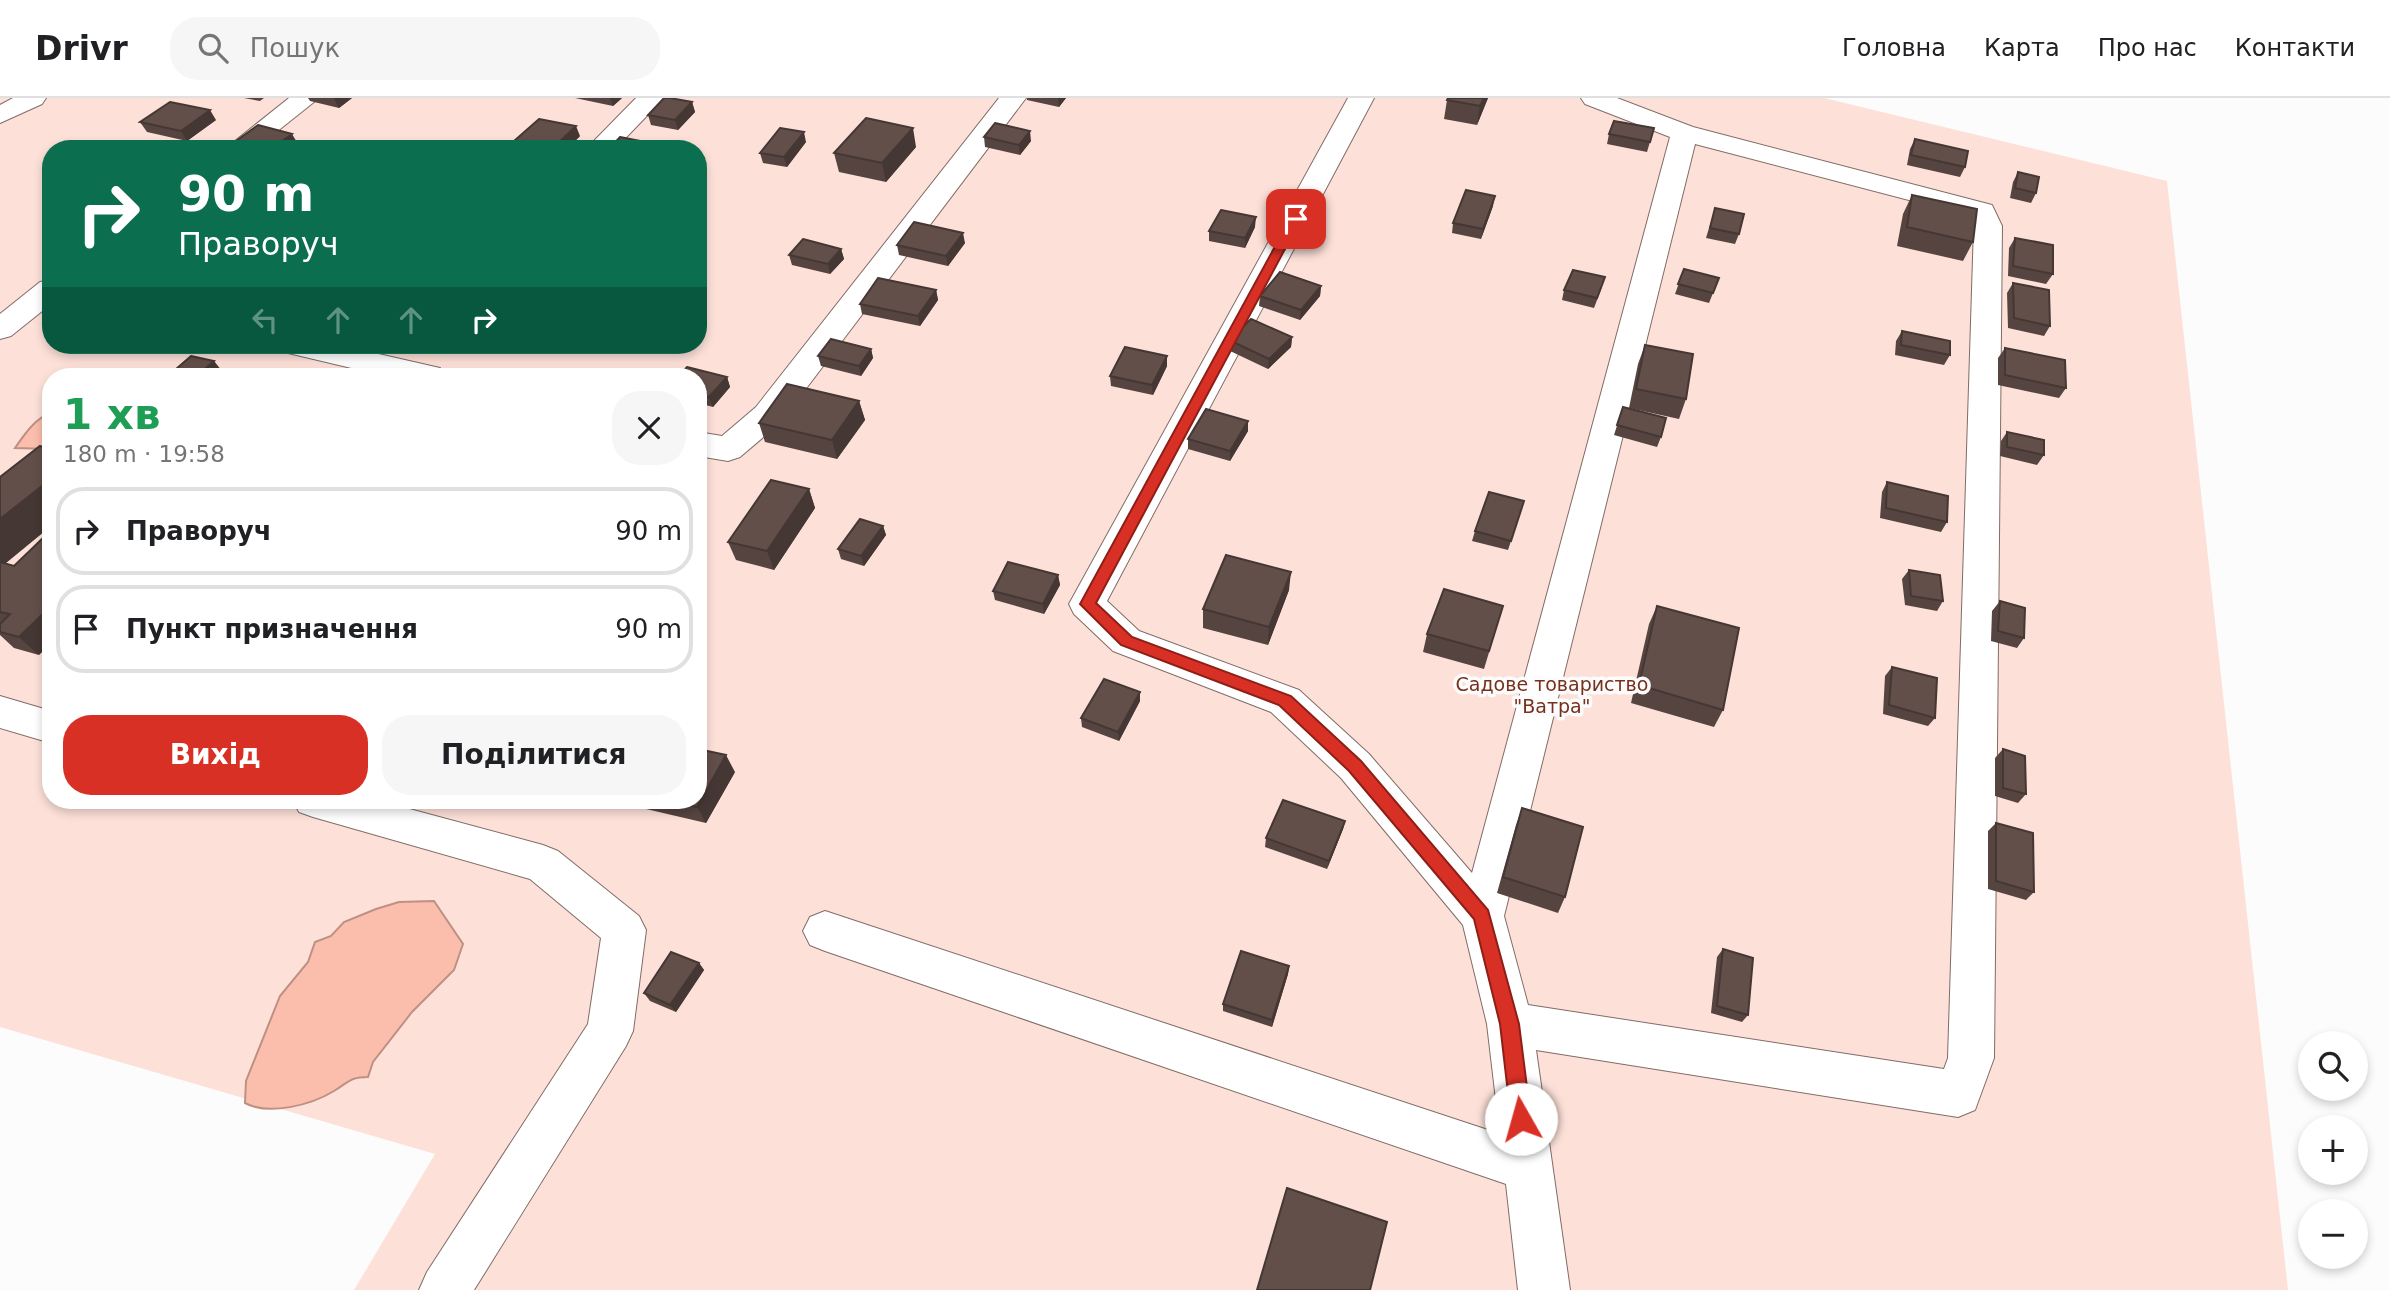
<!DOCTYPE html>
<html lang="uk">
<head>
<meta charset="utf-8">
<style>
	:root { --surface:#fff; --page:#f6f6f6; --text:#202124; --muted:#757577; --line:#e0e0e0; --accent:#d93025 }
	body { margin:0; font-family:"DejaVu Sans",sans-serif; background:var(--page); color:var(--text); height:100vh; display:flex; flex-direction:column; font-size:26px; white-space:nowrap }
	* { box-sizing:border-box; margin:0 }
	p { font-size:23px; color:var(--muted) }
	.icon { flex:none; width:38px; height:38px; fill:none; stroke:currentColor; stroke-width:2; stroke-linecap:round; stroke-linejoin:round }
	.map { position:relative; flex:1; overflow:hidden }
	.details { position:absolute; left:42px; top:270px; width:665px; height:441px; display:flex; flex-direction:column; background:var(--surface); border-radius:28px; box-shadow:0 4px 10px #0003 }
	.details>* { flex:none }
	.hud { position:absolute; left:42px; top:42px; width:665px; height:214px; border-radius:28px; box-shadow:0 4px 10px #0003; background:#0b6e4f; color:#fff; overflow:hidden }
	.buttons { position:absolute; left:2298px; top:933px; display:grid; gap:14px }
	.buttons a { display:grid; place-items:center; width:70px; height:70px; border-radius:50%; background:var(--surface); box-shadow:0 4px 10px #0003; font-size:35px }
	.pin { position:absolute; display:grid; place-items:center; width:60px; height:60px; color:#fff; margin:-30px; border-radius:14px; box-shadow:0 4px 10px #0006 }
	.me { position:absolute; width:77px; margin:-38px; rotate:353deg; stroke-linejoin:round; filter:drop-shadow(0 0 5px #0008) }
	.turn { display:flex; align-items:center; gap:24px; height:147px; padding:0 21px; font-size:32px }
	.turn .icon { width:91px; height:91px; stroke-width:2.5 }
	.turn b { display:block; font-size:49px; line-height:60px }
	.lanes { display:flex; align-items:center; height:66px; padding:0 21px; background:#0003; justify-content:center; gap:35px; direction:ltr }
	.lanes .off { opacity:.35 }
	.round { display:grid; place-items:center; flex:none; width:74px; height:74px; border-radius:28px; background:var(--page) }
	.overview { display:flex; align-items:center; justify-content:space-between; height:119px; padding:0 21px }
	h1 { font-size:42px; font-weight:800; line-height:52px; color:#1e9e55 }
	.primary-button { display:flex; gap:14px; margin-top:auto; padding:14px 21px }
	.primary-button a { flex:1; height:80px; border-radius:28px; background:var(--accent); color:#fff; font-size:28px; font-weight:800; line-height:80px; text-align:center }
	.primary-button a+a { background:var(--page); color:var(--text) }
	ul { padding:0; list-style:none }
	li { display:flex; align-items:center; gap:21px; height:88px; margin:0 14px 10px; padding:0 7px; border:4px solid var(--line); border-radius:28px }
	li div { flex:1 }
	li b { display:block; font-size:26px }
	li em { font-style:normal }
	header { display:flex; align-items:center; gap:42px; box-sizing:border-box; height:98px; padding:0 35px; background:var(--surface); border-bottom:2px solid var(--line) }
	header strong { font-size:33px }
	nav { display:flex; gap:38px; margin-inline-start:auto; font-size:24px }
	.search { width:490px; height:63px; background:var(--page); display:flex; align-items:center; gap:18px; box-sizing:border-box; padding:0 24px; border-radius:28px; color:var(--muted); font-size:26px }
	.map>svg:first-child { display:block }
	.green { fill:#fde1d9; fill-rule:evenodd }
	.water { fill:#fcbeac; stroke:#be9083; stroke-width:2 }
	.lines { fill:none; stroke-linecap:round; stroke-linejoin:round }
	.street-casing { stroke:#816c66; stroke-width:2 }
	.street { fill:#fff; fill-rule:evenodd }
	.wall { fill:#554440 }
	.shaded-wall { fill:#453734 }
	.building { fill:#634f4a; stroke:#453734; stroke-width:2 }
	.route { fill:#d93025; stroke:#8d1f18; stroke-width:2 }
	.labels { text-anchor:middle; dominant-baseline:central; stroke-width:7; stroke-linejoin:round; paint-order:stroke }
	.park-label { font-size:19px; fill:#77301b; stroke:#fcfcfc }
</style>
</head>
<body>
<header>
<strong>Drivr</strong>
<div class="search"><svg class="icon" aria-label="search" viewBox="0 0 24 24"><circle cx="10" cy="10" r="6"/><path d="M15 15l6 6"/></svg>Пошук</div>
<nav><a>Головна</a><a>Карта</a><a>Про нас</a><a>Контакти</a></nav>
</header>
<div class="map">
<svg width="2390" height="1192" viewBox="0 0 2390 1192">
	<rect width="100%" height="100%" fill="#fcfcfc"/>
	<path class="green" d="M 0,0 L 1824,0 L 2167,83 L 2288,1192 L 354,1192 L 435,1056 L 0,929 ZM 51,51 L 698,51 L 698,247 L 51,247 ZM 51,278 L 698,278 L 698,702 L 51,702 Z"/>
	<path class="water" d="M 51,315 L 51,351 L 15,350 C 24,337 35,320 51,315 Z
		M 434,803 L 463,846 L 454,872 L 412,914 L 373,964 L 368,979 C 350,979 349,984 334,993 C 311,1007 269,1018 245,1005 L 246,983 L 280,898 L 308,864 L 315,844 L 331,838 L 344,824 L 376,811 L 399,804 Z"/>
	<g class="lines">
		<defs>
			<path id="street" d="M 13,0 L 46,0 L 42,6 L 0,25 L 0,7 Z
				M 289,0 L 319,0 L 255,51 L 225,51 Z
				M 636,0 L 664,0 L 615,51 L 586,51 Z
				M 999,0 L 1026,0 L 780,325 L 740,359 L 728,363 L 698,358 L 698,334 L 722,338 L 756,309 Z
				M 1348,0 L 1374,0 L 1107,503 L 1139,533 L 1299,592 L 1369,656 L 1472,775 L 1670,39 L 1585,6 L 1581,0 L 1617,0 L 1693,29 L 1992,107 L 2002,128 L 1994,960 L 1975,1012 L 1958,1019 L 1536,952 L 1570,1192 L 1518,1192 L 1506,1086 L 825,853 L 810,847 L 803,833 L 810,819 L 825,813 L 1500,1036 L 1487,926 L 1463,827 L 1341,680 L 1271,614 L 1113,553 L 1074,516 L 1069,506 ZM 1695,46 L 1970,118 L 1974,128 L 1948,960 L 1944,971 L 1528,907 L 1504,818 Z
				M 51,182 L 51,206 L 11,238 L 0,241 L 0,216 L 40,184 Z
				M 280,247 L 339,247 L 440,270 L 445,278 L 385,278 L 284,254 Z
				M 0,598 L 51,613 L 51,645 L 0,630 Z
				M 293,702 L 376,702 L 543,747 L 558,753 L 639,818 L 646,832 L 633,933 L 626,948 L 474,1192 L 419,1192 L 427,1174 L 588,926 L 601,840 L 530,781 L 313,719 L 299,714 Z"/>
		</defs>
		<use href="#street" class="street-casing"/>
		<use href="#street" class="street"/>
	</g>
	<path class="wall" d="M 244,0 L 264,0 L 260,3 Z
		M 308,0 L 352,0 L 339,10 L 310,3 Z
		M 575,0 L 622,0 L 613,8 Z
		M 1027,0 L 1066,0 L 1059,9 L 1027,2 Z
		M 1488,0 L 1477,27 L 1444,21 L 1447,2 Z
		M 692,4 L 695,14 L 678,32 L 651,27 L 648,17 Z
		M 216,22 L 187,43 L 147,34 L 140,24 Z
		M 1654,30 L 1647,54 L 1607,46 L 1609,36 Z
		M 580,38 L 567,51 L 516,51 L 513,44 Z
		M 984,39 L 1031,43 L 1020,57 L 985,49 Z
		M 1915,41 L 1965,69 L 1960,79 L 1907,67 L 1910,51 Z
		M 806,44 L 787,69 L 763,65 L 760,55 Z
		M 916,49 L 886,84 L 839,74 L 834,55 Z
		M 2018,74 L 2036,95 L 2031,105 L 2010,100 L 2013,84 Z
		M 1912,97 L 1973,144 L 1963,163 L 1897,148 L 1903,116 Z
		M 1493,108 L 1481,141 L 1452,135 L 1453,125 Z
		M 1715,110 L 1739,136 L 1735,146 L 1706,140 Z
		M 1255,129 L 1245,150 L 1209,143 L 1209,133 Z
		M 2015,140 L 2053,176 L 2046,186 L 2008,178 L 2009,150 Z
		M 965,145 L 948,168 L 899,157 L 897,147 Z
		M 841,151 L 844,161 L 830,176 L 792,167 L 789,157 Z
		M 1684,171 L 1719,180 L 1709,205 L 1675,196 Z
		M 2013,185 L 2050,228 L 2044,238 L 2008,230 L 2007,195 Z
		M 1321,188 L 1320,198 L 1300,222 L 1259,208 L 1260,198 Z
		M 1602,189 L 1594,210 L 1562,202 L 1564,192 Z
		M 936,192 L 938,202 L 920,228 L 862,216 L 860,206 Z
		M 1902,233 L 1950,257 L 1944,267 L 1895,257 L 1896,243 Z
		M 1292,239 L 1291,249 L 1268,271 L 1228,252 L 1229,242 Z
		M 1645,247 L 1686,301 L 1679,321 L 1629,310 L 1638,266 Z
		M 2005,250 L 2066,290 L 2059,300 L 1998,287 L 1998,260 Z
		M 871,251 L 873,260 L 861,278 L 821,268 L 818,258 Z
		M 1167,268 L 1153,297 L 1111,288 L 1110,278 Z
		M 698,278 L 727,279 L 730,289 L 713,309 L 698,305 Z
		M 859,303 L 865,322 L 837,361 L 765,344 L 759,325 Z
		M 1623,309 L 1661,339 L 1657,349 L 1614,337 Z
		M 1248,323 L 1248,333 L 1230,363 L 1188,351 L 1188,341 Z
		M 2007,334 L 2044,357 L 2037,367 L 2000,358 L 2001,343 Z
		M 51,352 L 51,428 L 5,465 L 39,557 L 14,550 L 0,537 L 0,379 Z
		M 1887,384 L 1947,424 L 1941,434 L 1880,420 L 1882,394 Z
		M 809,391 L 815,410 L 774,472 L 736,462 L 728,444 Z
		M 1521,413 L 1508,452 L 1472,443 L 1475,433 Z
		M 883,428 L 886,437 L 864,468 L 841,461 L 838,451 Z
		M 1909,472 L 1943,503 L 1937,513 L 1905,507 L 1902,481 Z
		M 1058,477 L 1060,487 L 1044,516 L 995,502 L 993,493 Z
		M 1289,492 L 1268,547 L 1203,530 L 1203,511 Z
		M 2000,503 L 2024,540 L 2017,550 L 1991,543 L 1992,513 Z
		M 1503,508 L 1484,571 L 1423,554 L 1427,536 Z
		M 1657,508 L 1723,612 L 1714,629 L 1631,605 L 1649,526 Z
		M 1892,569 L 1935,620 L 1928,628 L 1883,616 L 1885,578 Z
		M 1140,594 L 1140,603 L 1119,643 L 1082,629 L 1081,620 Z
		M 2003,651 L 2026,696 L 2018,705 L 1995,698 L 1995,660 Z
		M 735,674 L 706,725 L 629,707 L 626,702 L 698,702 Z
		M 1522,710 L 1565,799 L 1558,815 L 1497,795 L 1516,727 Z
		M 1345,723 L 1343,731 L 1327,771 L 1265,749 L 1266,740 Z
		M 1996,725 L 2034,794 L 2026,802 L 1988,791 L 1988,733 Z
		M 1723,851 L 1748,917 L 1742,924 L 1711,915 L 1717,859 Z
		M 699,865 L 704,872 L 676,914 L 650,903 L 644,895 Z
		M 1289,868 L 1288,876 L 1272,929 L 1223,913 L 1223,906 Z"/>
	<path class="shaded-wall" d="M 334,0 L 352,0 L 339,10 Z
		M 610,0 L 622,0 L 613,8 Z
		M 1058,0 L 1066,0 L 1059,9 Z
		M 1484,0 L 1488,0 L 1477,27 L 1480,8 Z
		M 692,4 L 695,14 L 678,32 L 675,22 Z
		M 210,12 L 216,22 L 187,43 L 181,33 Z
		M 576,28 L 580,38 L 567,51 L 552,51 Z
		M 913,30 L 916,49 L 886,84 L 882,65 Z
		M 1030,33 L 1031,43 L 1020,57 L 1019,47 Z
		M 804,34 L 806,44 L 787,69 L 784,59 Z
		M 292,36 L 298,46 L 291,51 L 271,51 Z
		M 1495,98 L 1493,108 L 1481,141 L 1483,131 Z
		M 1256,119 L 1255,129 L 1245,150 L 1245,140 Z
		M 963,135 L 965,145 L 948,168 L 946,158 Z
		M 841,151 L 844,161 L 830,176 L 828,166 Z
		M 1321,188 L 1320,198 L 1300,222 L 1301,212 Z
		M 936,192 L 938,202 L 920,228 L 918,218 Z
		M 1292,239 L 1291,249 L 1268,271 L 1269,261 Z
		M 871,251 L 873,260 L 861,278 L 859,268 Z
		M 1167,258 L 1167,268 L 1153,297 L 1152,287 Z
		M 214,263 L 222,273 L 216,278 L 197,278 Z
		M 727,279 L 730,289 L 713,309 L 709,299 Z
		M 859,303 L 865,322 L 837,361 L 832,342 Z
		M 1248,323 L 1248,333 L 1230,363 L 1230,353 Z
		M 51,381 L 51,428 L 0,470 L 0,421 Z
		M 809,391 L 815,410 L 774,472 L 767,453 Z
		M 883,428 L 886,437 L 864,468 L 861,458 Z
		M 1291,474 L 1289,492 L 1268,547 L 1269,529 Z
		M 1058,477 L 1060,487 L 1044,516 L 1043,506 Z
		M 51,508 L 51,546 L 39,557 L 19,539 Z
		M 1140,594 L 1140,603 L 1119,643 L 1118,634 Z
		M 726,657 L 735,674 L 706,725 L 697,709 Z
		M 1345,723 L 1343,731 L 1327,771 L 1329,763 Z
		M 699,865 L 704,872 L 676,914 L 670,907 Z
		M 1289,868 L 1288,876 L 1272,929 L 1272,922 Z"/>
	<path class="building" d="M 664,0 L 670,0 L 692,4 L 675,22 L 648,17 Z
		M 1448,0 L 1484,0 L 1480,8 L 1447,2 Z
		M 170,4 L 210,12 L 181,33 L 140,24 Z
		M 866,20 L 913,30 L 882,65 L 834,55 Z
		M 539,21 L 576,28 L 552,51 L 546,51 L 513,44 Z
		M 1614,23 L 1654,30 L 1650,44 L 1609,36 Z
		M 995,25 L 1030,33 L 1019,47 L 984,39 Z
		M 258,27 L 292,36 L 271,51 L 240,51 L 229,48 Z
		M 780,30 L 804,34 L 784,59 L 760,55 Z
		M 620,39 L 655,46 L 651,51 L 609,51 Z
		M 1915,41 L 1968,53 L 1965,69 L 1911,57 Z
		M 2018,74 L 2039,79 L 2036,95 L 2015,90 Z
		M 1466,92 L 1495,98 L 1483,131 L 1453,125 Z
		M 1912,97 L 1977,111 L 1973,144 L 1907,129 Z
		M 1715,110 L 1744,116 L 1739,136 L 1710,130 Z
		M 1221,112 L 1256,119 L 1245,140 L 1209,133 Z
		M 914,124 L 963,135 L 946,158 L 897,147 Z
		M 2015,140 L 2053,147 L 2053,176 L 2013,168 Z
		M 803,141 L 841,151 L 828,166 L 789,157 Z
		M 1684,171 L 1719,180 L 1713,195 L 1678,186 Z
		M 1573,172 L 1605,179 L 1597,200 L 1564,192 Z
		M 1280,174 L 1321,188 L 1301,212 L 1260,198 Z
		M 878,180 L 936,192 L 918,218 L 860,206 Z
		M 2013,185 L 2049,192 L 2050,228 L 2014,220 Z
		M 1251,221 L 1292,239 L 1269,261 L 1229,242 Z
		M 1902,233 L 1950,243 L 1950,257 L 1901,247 Z
		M 831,241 L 871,251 L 859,268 L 818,258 Z
		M 1645,247 L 1693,256 L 1686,301 L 1636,291 Z
		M 1125,249 L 1167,258 L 1152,287 L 1110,278 Z
		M 2005,250 L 2065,262 L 2066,290 L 2005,277 Z
		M 191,258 L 214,263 L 197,278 L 168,278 Z
		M 687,269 L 727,279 L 709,299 L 698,296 L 698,278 L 678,278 Z
		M 277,271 L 305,278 L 269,278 Z
		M 787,286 L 859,303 L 832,342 L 759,325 Z
		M 1623,309 L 1666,320 L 1661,339 L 1617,327 Z
		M 1206,311 L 1248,323 L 1230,353 L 1188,341 Z
		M 2007,334 L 2044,342 L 2044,357 L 2007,349 Z
		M 40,348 L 51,352 L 51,381 L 0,421 L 0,379 Z
		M 771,382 L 809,391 L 767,453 L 728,444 Z
		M 1887,384 L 1948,398 L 1947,424 L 1886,410 Z
		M 1489,394 L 1524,403 L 1511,443 L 1475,433 Z
		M 860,421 L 883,428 L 861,458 L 838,451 Z
		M 42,441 L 51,444 L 51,508 L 19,539 L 0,534 L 0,526 L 10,516 L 0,514 L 0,464 L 14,468 Z
		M 1226,457 L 1291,474 L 1269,529 L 1203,511 Z
		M 1008,464 L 1058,477 L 1043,506 L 993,493 Z
		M 1909,472 L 1940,477 L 1943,503 L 1911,498 Z
		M 1444,491 L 1503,508 L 1489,553 L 1427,536 Z
		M 2000,503 L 2025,510 L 2024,540 L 1998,533 Z
		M 1657,508 L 1739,530 L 1723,612 L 1639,587 Z
		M 1892,569 L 1937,580 L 1935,620 L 1889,607 Z
		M 1104,581 L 1140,594 L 1118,634 L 1081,620 Z
		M 698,651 L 726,657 L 697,709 L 666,702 L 698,702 Z
		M 2003,651 L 2025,658 L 2026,696 L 2003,690 Z
		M 1283,702 L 1345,723 L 1329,763 L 1266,740 Z
		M 1522,710 L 1583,729 L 1565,799 L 1503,779 Z
		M 1996,725 L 2033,735 L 2034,794 L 1996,783 Z
		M 1723,851 L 1753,860 L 1748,917 L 1717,908 Z
		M 1241,853 L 1289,868 L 1272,922 L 1223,906 Z
		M 671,854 L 699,865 L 670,907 L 644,895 Z
		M 1287,1090 L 1387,1124 L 1370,1192 L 1257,1192 Z"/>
	<path class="route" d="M 1296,117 L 1301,121 L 1096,505 L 1132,539 L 1291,598 L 1361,663 L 1488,812 L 1519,926 L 1531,1021 L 1528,1028 L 1521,1031 L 1514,1028 L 1511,1021 L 1500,926 L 1474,821 L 1349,673 L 1279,607 L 1121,547 L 1080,506 L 1290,121 Z"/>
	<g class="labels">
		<g class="park-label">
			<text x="1552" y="586">Садове товариство<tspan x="1552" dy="22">"Ватра"</tspan></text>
		</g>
	</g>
</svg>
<div class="buttons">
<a><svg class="icon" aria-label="search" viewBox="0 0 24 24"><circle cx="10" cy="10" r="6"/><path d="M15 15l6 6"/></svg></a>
<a>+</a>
<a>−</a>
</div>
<div class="pin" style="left:1296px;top:121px;background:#d93025"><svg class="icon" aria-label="arrive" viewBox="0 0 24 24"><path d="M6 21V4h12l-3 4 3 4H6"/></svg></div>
<svg class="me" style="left:1521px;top:1021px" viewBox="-20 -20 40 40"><circle r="19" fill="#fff"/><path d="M0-13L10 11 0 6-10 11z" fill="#d93025"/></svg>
<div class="hud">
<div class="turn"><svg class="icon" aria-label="right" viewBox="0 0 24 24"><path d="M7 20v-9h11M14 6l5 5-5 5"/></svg><div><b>90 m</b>Праворуч</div></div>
<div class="lanes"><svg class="icon off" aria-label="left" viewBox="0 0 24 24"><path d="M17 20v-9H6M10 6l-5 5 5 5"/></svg><svg class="icon off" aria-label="ahead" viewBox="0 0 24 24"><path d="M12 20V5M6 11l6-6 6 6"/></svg><svg class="icon off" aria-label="ahead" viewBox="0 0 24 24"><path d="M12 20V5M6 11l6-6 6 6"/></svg><svg class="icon" aria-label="right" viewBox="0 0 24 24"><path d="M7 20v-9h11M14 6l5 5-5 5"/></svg></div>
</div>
<section class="details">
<div class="overview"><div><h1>1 хв</h1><p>180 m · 19:58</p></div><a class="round"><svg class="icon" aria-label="close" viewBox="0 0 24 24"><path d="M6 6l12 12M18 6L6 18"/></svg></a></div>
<ul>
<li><svg class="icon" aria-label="right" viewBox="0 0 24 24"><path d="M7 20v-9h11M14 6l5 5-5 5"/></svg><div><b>Праворуч</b></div><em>90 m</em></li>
<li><svg class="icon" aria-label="arrive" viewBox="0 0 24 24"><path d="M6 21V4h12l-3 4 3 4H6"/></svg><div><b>Пункт призначення</b></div><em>90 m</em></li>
</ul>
<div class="primary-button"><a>Вихід</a><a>Поділитися</a></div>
</section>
</div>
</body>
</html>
